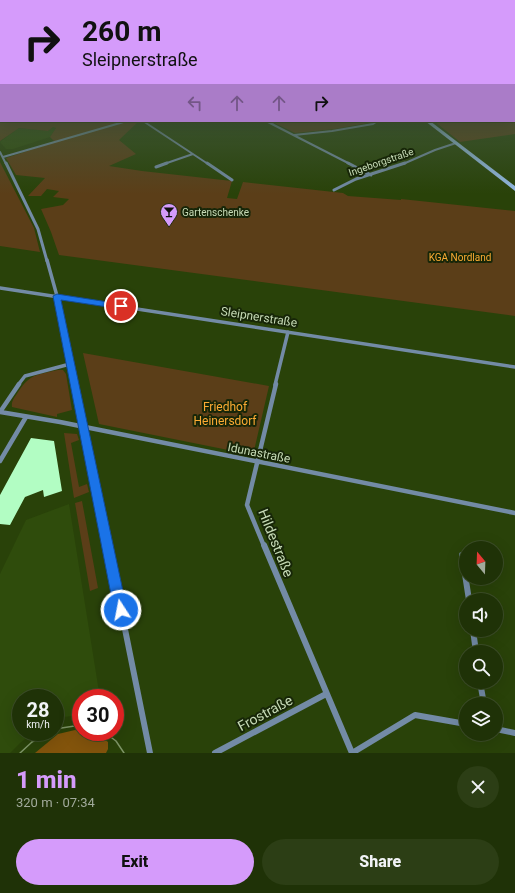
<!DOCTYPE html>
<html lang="en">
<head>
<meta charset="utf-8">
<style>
	:root { --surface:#1f3207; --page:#2c3e15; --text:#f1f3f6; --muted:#a1aa9b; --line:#3c4d28; --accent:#d59bfb }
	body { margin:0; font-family:Roboto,sans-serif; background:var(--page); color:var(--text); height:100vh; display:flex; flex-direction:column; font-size:15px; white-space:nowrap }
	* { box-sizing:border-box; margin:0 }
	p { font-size:13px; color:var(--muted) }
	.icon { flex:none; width:22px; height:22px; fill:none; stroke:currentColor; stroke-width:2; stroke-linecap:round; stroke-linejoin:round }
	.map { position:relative; height:753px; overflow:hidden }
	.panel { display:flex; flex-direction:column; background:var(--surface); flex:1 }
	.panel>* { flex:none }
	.guide { position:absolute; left:0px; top:0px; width:515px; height:122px; box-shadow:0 4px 16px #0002,0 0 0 1px var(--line); background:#d59bfb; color:#111; overflow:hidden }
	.needle { width:26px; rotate:341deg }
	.buttons { position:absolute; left:459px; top:541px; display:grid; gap:8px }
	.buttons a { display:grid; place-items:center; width:44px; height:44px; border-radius:50%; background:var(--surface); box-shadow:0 4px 16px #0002,0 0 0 1px var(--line); font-size:20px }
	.speed { position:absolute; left:12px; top:689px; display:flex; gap:8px; font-size:20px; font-weight:700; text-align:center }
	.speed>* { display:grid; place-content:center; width:52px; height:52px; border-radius:50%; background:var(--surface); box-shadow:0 4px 16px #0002,0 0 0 1px var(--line); line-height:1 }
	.speed small { font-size:10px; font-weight:400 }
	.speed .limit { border:6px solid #d22; background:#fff; color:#111 }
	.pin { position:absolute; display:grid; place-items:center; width:34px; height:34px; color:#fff; margin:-17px; border:2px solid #fff; border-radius:50%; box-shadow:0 1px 4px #0007 }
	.me { position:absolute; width:44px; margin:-22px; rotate:349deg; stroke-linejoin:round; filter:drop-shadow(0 0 3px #0008) }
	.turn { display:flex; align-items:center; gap:14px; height:84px; padding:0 16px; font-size:18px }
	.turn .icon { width:52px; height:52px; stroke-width:2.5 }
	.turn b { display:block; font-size:28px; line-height:34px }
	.lanes { display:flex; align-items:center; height:38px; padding:0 16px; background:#0003; justify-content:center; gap:20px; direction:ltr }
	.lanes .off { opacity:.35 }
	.round { display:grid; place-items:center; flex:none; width:42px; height:42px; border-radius:21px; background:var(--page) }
	.head { display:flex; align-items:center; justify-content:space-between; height:68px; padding:0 16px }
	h1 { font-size:24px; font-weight:800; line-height:30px; color:var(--accent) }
	.button { display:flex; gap:8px; margin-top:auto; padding:8px 16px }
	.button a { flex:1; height:46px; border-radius:24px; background:var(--accent); color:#111; font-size:16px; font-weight:800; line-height:46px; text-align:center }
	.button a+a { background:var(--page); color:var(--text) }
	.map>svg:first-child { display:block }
	.built { fill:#2f4c0c }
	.green { fill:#5b3e18 }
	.forest { fill:#83540c }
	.building { fill:#b2fdc3 }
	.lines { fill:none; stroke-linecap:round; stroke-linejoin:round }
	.minor-far4 { stroke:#738ba6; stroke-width:2 }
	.minor-far3 { stroke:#738ba6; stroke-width:3 }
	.minor-far2 { stroke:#738ba6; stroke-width:3.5 }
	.minor-far1 { stroke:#738ba6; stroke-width:4.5 }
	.minor { stroke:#738ba6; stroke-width:6 }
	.secondary { fill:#93b9e3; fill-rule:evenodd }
	.tram { stroke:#7e9567; stroke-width:1.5 }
	.route { fill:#1a73e8; stroke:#114b97 }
	.labels { text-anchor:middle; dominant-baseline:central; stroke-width:4; stroke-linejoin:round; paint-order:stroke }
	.far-street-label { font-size:10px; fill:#c7dbb7; stroke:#172608 }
	.far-poi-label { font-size:10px; fill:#c7dbb7; stroke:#172608; text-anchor:start }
	.far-park-label { font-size:10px; fill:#fdab33; stroke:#172608 }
	.street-label { font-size:12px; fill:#c7dbb7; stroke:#172608 }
	.park-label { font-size:12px; fill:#fdab33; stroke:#172608 }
	.near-street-label { font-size:14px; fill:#c7dbb7; stroke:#172608 }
</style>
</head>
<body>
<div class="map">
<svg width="515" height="753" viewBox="0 0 515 753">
	<rect width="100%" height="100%" fill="#294209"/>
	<path class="built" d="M 53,127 L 56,128 L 50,137 L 13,149 L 6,149 L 0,142 L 19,128 L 48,131 Z
		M 69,504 L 100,698 L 81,698 L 81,715 L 55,718 L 55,698 L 21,698 L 21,732 L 34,732 L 20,743 L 10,753 L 0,753 L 0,574 L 26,520 Z"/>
	<path class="green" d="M 0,89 L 1,121 L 139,121 L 119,140 L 136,154 L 109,166 L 142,171 L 232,181 L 227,198 L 237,199 L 243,182 L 343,193 L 348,196 L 401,200 L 401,199 L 515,211 L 515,316 L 59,255 L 51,232 L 41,209 L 63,205 L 69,199 L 53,197 L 59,191 L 47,189 L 41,196 L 28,196 L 45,178 L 16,175 L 6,158 L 55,142 L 50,137 L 56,128 L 53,127 L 48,131 L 19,128 L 0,141 Z
		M 514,89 L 515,134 L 460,142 L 434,121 L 514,121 Z
		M 284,121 L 372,121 L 373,122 L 335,129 L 295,133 L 275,123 Z
		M 0,162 L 34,228 L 40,252 L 0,246 Z
		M 83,353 L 269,386 L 253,455 L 99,424 Z
		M 58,370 L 63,370 L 66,374 L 72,410 L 57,414 L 57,417 L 12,407 C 11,401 15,397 18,392 C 31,373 37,375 58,370 Z
		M 64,433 L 77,434 L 79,440 L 71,443 L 79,487 L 87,484 L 89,492 L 74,498 Z
		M 82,501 L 98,588 L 90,591 L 75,503 Z"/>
	<path class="forest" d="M 75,730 L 97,734 L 108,742 L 108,749 L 106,753 L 35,753 L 58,734 Z"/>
	<path class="building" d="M 31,438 L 54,441 L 62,491 L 44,497 L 43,490 L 25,497 L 10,525 L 0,524 L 0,495 Z"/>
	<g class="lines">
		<path class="minor-far4" d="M 143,121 L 208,164
			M 266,121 L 350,164
			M 270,123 L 278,121
			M 294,135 L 332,131 L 373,124 L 376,122 L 374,121
			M 0,152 L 6,164
			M 3,157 L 127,121
			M 164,164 L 193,154
			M 403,164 L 435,150 L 456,143"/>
		<path class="minor-far3" d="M 6,163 L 38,229 L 47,261
			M 207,163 L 232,180
			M 348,163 L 371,175
			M 156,167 L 167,163
			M 334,190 L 356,179 L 405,163"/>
		<path class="minor-far2" d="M 47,260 L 57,296 L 75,385
			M 0,288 L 515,367
			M 18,385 L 25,376 L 70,364
			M 275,385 L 288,332"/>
		<path class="minor-far1" d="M 75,384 L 108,546
			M 0,412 L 60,422 L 515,513
			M 0,412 L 19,384
			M 0,461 L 26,417
			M 264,546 L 247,505 L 276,384"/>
		<path class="minor" d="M 108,545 L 150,753
			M 264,545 L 352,753
			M 462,555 L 469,600
			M 473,630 L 476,652
			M 480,682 L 484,704
			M 496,729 L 515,733
			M 215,753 L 326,694
			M 352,753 L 415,715 L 466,724"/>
		<path class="secondary" d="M 425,121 L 430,121 L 515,186 L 515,191 Z"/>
		<path class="tram" d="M 55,729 L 81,725
			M 104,732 L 116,741 L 124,753
			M 20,753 L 32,742 L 48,732"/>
	</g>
	<linearGradient id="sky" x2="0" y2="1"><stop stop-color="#172405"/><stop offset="0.46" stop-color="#435a3e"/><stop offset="1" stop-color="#435a3e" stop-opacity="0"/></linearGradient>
	<rect width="515" height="194" fill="url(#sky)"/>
	<path class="route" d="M 57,294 L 121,304 L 125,306 L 121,309 L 61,300 L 127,610 L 125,614 L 121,616 L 116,614 L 114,610 L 53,296 Z"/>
	<defs>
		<symbol id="bar-pin" viewBox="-11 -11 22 30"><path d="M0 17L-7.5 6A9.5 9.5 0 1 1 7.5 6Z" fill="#d59bfb" stroke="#172608"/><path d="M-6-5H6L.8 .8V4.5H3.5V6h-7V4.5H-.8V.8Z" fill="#111"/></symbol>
	</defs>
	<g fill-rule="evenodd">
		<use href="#bar-pin" x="159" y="202" width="20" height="27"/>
	</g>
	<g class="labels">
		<g class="far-street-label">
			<text transform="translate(381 162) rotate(-19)">Ingeborgstraße</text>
		</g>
		<g class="far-poi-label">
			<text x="182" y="212">Gartenschenke</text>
		</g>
		<g class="far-park-label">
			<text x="460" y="257">KGA Nordland</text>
		</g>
		<g class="street-label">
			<text transform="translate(259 317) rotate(9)">Sleipnerstraße</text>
			<text transform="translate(259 453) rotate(11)">Idunastraße</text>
		</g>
		<g class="park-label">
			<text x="225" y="407">Friedhof<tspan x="225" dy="14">Heinersdorf</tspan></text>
		</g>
		<g class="near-street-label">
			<text transform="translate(276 543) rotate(68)">Hildestraße</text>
			<text transform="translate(265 713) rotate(-28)">Frostraße</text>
		</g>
	</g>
</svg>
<div class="buttons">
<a><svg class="needle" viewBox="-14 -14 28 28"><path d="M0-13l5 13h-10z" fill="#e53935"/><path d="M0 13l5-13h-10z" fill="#a1aa9b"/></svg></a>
<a><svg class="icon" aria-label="sound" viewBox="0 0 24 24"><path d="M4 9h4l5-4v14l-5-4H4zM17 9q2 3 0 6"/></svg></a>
<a><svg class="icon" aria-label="search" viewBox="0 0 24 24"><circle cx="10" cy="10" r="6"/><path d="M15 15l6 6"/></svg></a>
<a><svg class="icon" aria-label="layers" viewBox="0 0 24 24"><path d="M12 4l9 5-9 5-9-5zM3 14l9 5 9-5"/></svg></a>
</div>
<div class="speed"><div>28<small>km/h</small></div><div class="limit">30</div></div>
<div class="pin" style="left:121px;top:306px;background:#d93025"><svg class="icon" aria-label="arrive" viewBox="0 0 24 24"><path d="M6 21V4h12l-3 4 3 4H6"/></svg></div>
<svg class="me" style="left:121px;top:610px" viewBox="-20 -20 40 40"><circle r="17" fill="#1a73e8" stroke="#fff" stroke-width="3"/><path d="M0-11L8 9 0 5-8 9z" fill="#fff"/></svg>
<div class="guide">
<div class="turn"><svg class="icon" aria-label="right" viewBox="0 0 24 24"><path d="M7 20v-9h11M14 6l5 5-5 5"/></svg><div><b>260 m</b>Sleipnerstraße</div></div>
<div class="lanes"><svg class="icon off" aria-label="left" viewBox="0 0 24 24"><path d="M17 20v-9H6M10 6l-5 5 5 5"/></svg><svg class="icon off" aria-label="ahead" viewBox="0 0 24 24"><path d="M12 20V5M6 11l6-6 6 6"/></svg><svg class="icon off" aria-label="ahead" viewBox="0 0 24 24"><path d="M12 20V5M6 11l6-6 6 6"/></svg><svg class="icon" aria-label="right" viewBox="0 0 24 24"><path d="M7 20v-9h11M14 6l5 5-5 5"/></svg></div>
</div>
</div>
<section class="panel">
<div class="head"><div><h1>1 min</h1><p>320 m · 07:34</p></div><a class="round"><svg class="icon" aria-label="close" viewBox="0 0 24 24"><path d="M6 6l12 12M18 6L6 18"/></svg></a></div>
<div class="button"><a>Exit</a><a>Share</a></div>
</section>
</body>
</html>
